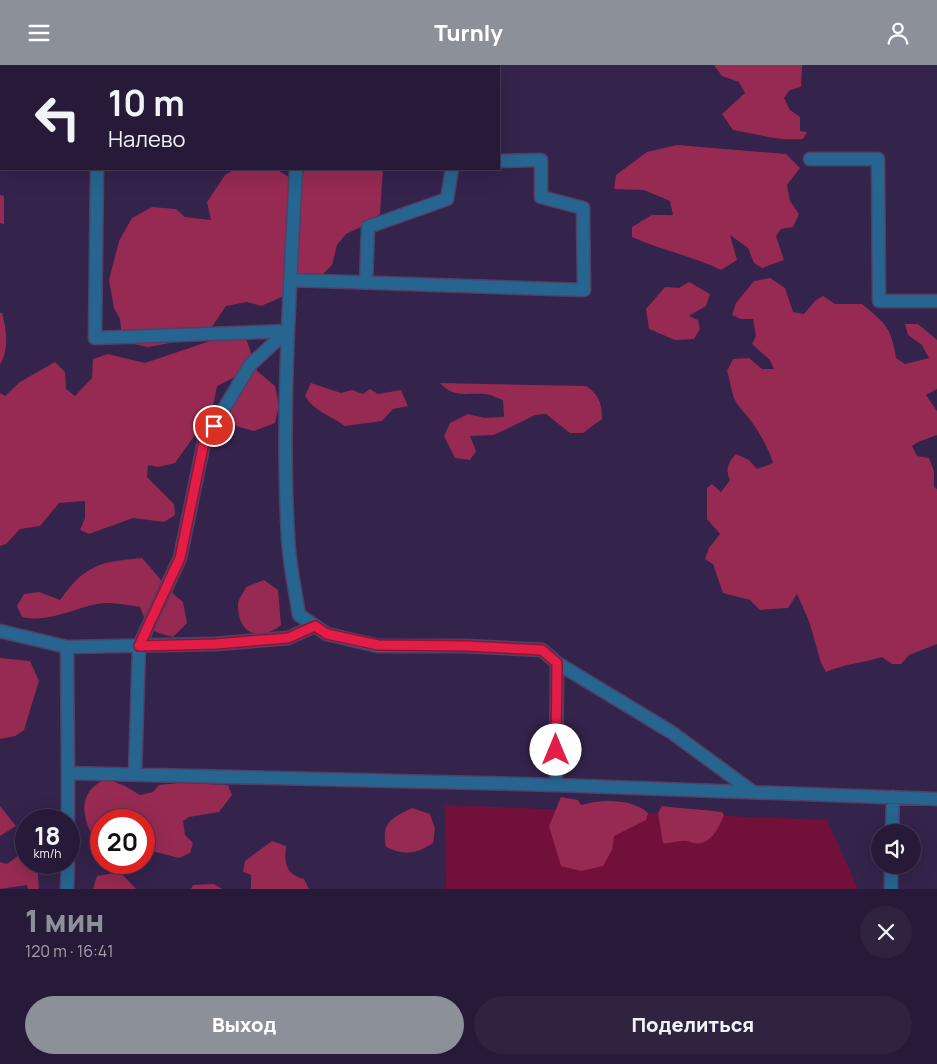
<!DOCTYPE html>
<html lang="ru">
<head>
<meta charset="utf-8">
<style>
	:root { --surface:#271a38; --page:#2f2340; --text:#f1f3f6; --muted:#a4a1ae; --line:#433853; --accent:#8c9099 }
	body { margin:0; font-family:Manrope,sans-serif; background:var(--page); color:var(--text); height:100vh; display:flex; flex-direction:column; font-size:19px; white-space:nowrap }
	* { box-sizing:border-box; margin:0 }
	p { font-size:16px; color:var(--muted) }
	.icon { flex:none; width:28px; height:28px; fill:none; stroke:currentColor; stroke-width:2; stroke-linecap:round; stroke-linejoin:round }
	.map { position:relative; height:824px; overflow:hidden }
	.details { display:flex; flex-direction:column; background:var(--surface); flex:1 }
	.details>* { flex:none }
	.guide { position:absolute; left:0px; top:0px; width:500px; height:105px; box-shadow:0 5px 20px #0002,0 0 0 1px var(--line); background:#271a38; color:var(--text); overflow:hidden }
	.tools { position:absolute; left:871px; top:759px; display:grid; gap:10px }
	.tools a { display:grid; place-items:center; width:50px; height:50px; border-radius:50%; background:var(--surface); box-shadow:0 5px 20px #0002,0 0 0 1px var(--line); font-size:25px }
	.speed { position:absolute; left:15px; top:744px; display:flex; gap:10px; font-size:25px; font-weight:700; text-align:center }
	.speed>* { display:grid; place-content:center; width:65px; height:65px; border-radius:50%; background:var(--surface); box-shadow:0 5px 20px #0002,0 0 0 1px var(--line); line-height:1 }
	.speed small { font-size:12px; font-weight:400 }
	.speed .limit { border:8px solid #d22; background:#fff; color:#111 }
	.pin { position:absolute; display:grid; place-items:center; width:42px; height:42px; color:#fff; margin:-21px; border:2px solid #fff; border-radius:50%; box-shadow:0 1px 5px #0007 }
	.me { position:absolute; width:55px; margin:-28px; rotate:0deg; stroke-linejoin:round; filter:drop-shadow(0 0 4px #0008) }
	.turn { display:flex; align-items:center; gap:18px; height:105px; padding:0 25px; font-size:22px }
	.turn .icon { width:65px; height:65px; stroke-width:2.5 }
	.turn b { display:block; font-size:35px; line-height:42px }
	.round { display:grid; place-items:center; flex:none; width:52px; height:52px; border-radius:26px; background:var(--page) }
	.headline { display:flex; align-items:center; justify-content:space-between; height:85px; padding:0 25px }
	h1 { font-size:30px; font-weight:800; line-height:38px; color:var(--accent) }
	.cta { display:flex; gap:10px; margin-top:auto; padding:10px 25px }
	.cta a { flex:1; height:58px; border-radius:30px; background:var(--accent); color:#fff; font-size:20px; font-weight:800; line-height:58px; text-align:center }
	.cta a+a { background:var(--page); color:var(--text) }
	header { display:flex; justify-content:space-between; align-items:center; height:65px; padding:0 25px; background:var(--accent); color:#fff; font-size:22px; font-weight:800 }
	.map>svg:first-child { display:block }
	.green { fill:#73103a }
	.forest { fill:#962a53 }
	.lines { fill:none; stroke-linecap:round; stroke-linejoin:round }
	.minor-casing { stroke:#504066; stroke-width:15 }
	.minor { stroke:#26658f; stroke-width:12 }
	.route-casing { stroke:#92132f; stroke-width:12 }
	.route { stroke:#e11d48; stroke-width:9 }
</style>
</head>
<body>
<header><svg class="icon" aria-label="menu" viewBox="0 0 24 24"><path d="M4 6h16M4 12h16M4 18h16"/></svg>Turnly<svg class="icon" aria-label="person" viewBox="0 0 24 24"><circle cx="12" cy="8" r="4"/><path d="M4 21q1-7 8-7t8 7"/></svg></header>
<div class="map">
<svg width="937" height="824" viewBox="0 0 937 824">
	<rect width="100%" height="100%" fill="#34234b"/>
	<path class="green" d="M 445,740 L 827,755 L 858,824 L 446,824 Z"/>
	<path class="forest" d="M 714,0 L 802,0 L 801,22 L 790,25 L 784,33 L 790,45 L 800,52 L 800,66 L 807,67 L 803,74 C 779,76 757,69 733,65 L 722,49 L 745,28 L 739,17 L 722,11 Z
		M 677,80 L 786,89 L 800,103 L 787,120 L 790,136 L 799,149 L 793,162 L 781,164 L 776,171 L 784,195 L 762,203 L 754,198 L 748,183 L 730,170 L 737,195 L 721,205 C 692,191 661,185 632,172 L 632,162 L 652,150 L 673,150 L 670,136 L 644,125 L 614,124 L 616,110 L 647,87 Z
		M 235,104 L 276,104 L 295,116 L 306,104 L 383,104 L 380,149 L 363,161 L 346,169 L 337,180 L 332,200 L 316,216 L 298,219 L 289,229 L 261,241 L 247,237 L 226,241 L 207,269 L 186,270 L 170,278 L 148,282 L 129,278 L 122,272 L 120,254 L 114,243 L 109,215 L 119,176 L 132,153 L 152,142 L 176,144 L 185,152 L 211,155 L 207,137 L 225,110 Z
		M 0,130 L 4,131 L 4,159 L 0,158 Z
		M 770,213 L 785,223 L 793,247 L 804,249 L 815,236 L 823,231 L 835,239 L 862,239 C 886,259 891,262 896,293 L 905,299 L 929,293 L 922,280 L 908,270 L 905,259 L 918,259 L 937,275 L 937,324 L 926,330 L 937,346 L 937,370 L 918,377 L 912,381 L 917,391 L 929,393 L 934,406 L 934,422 L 937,424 L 937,579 L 909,590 L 901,599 L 892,599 L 882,592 C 863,598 844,599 826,607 L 821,598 L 809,556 L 797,529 L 788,543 L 760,545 L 750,535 L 723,528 L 713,499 L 705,494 L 709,483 L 720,469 L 707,454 L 707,423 L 712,419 L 721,427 L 730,415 C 725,403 728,398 736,389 L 749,395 L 757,404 L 773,398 C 770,387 760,368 753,359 C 748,350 739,344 734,333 C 731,325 730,315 727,306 L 733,294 L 749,293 L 762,304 L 774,304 L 770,295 L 752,279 L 756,271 L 753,254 L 741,254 L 732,250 L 736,238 L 754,216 Z
		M 689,217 L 710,229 L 706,241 L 689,251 L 698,255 L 700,264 L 694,274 L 675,275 L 649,264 L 646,244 L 665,222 L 679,223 Z
		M 0,248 L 2,248 C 7,267 9,283 0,300 Z
		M 234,268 L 247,276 L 257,306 L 275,321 L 279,340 L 275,358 L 254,366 L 236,361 L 229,349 L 237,333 L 243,313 L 233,313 L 217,321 L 212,346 L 175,398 L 158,402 L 148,400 L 147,412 L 174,439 L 175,450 L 164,457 L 133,453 L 89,469 L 80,465 L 85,453 L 85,436 L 59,438 L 40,461 L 20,464 L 6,479 L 0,481 L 0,328 L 5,331 L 20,317 L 55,297 L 65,307 L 66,324 L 75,331 L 92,313 L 93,294 L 108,289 L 145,298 Z
		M 311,318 L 341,328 L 352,325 L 363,329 L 370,324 L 378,329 L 401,325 L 408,341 L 393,344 L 382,356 L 345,361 C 330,350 315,347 305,331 Z
		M 440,318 L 586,321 C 599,330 602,338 602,354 L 583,368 L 570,368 L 546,349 L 535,350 L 494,370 L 470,371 L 476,386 L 470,395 L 455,393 L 444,371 L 450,358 L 468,349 L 485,353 L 504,352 L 503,335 C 497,333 490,329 484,329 C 466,328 453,333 440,318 Z
		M 142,493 C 156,508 167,525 183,537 L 187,558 L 173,572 C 150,566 149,566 140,542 C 126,540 111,536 97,539 C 72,544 48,558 22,552 L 17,541 L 24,529 L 39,527 L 60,535 C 86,499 100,497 142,493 Z
		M 264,515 L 278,525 L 281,560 C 260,577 238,570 238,540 C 238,534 244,527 246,522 Z
		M 0,593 L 30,596 L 39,616 L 24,665 L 15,671 L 0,674 Z
		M 106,714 L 125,721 L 140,730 L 153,727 L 159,720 L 180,718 L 228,720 L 232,730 L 219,747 L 189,752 L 183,756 L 185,770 L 193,778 L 190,788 L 179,793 L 144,784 L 144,755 L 101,755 L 101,774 L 93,773 C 82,750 77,727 106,714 Z
		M 561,732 L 578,735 L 581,740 C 601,734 632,733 648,748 L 646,755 L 614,771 L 612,785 L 603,801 L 581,806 L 561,801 L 549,761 Z
		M 0,741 L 16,761 L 0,771 Z
		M 662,741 C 682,744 702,744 722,747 L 724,750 C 719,762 710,782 694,778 C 692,778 689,776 687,776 C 679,775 671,779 663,778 L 658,748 Z
		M 412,743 L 430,749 L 435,764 L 433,778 C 416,789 405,791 386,782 C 381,757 392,753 412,743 Z
		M 19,768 L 26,768 L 26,798 L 37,798 L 39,824 L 28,824 L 27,820 L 0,824 L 0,797 L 7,799 L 22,788 Z
		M 272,776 L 286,781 C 284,798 286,810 304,814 L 309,824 L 251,824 L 251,810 L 243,807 L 245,796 Z
		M 120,807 L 136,824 L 93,824 L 97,811 Z
		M 214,819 L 222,824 L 191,824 L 193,820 Z"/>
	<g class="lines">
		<defs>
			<path id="minor" d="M 99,1 L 99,0
				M 301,1 L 302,0
				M 810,94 L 878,94 L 879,236 L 937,236
				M 97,104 L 95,273 L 287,266
				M 290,215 L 584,225 L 583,143 L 541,132 L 541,95 L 499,96
				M 366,218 L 368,162 L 447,134 L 452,104
				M 0,566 L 67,582
				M 557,598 L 671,667 L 753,727
				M 68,708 L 67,582 L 215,579 L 288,573 L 315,561
				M 135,710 L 139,581 L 180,493 L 204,377 L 250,300 L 287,266
				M 556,720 L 937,734
				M 68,755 L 68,708 L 556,720 L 557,598 L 542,585 L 466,581 L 378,581 L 327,569 L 299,550 C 295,524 289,498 288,471 C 281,349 290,226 296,104
				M 892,768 L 893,732
				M 67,824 L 68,798
				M 891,824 L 891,800"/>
		</defs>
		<use href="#minor" class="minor-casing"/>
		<use href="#minor" class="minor"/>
	</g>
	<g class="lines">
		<defs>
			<path id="route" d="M 214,361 L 204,377 L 180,493 L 139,581 L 215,579 L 288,573 L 315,561 L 327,569 L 378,580 L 466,581 L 542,585 L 557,598 L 556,685"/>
		</defs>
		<use href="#route" class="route-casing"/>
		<use href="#route" class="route"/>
	</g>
</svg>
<div class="tools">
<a><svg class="icon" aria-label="sound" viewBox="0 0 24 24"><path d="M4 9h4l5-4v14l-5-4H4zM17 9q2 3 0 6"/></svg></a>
</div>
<div class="speed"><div>18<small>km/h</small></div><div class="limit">20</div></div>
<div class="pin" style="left:214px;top:361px;background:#d93025"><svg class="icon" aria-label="arrive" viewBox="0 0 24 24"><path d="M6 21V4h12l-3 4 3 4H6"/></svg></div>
<svg class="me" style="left:556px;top:685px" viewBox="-20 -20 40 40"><circle r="19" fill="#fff"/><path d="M0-13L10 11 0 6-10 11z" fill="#e11d48"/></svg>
<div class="guide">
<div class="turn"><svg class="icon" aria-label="left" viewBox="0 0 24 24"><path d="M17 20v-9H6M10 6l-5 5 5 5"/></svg><div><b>10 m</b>Налево</div></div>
</div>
</div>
<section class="details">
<div class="headline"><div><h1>1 мин</h1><p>120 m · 16:41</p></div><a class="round"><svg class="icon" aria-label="close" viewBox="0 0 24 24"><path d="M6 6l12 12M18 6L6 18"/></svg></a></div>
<div class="cta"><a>Выход</a><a>Поделиться</a></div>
</section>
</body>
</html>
